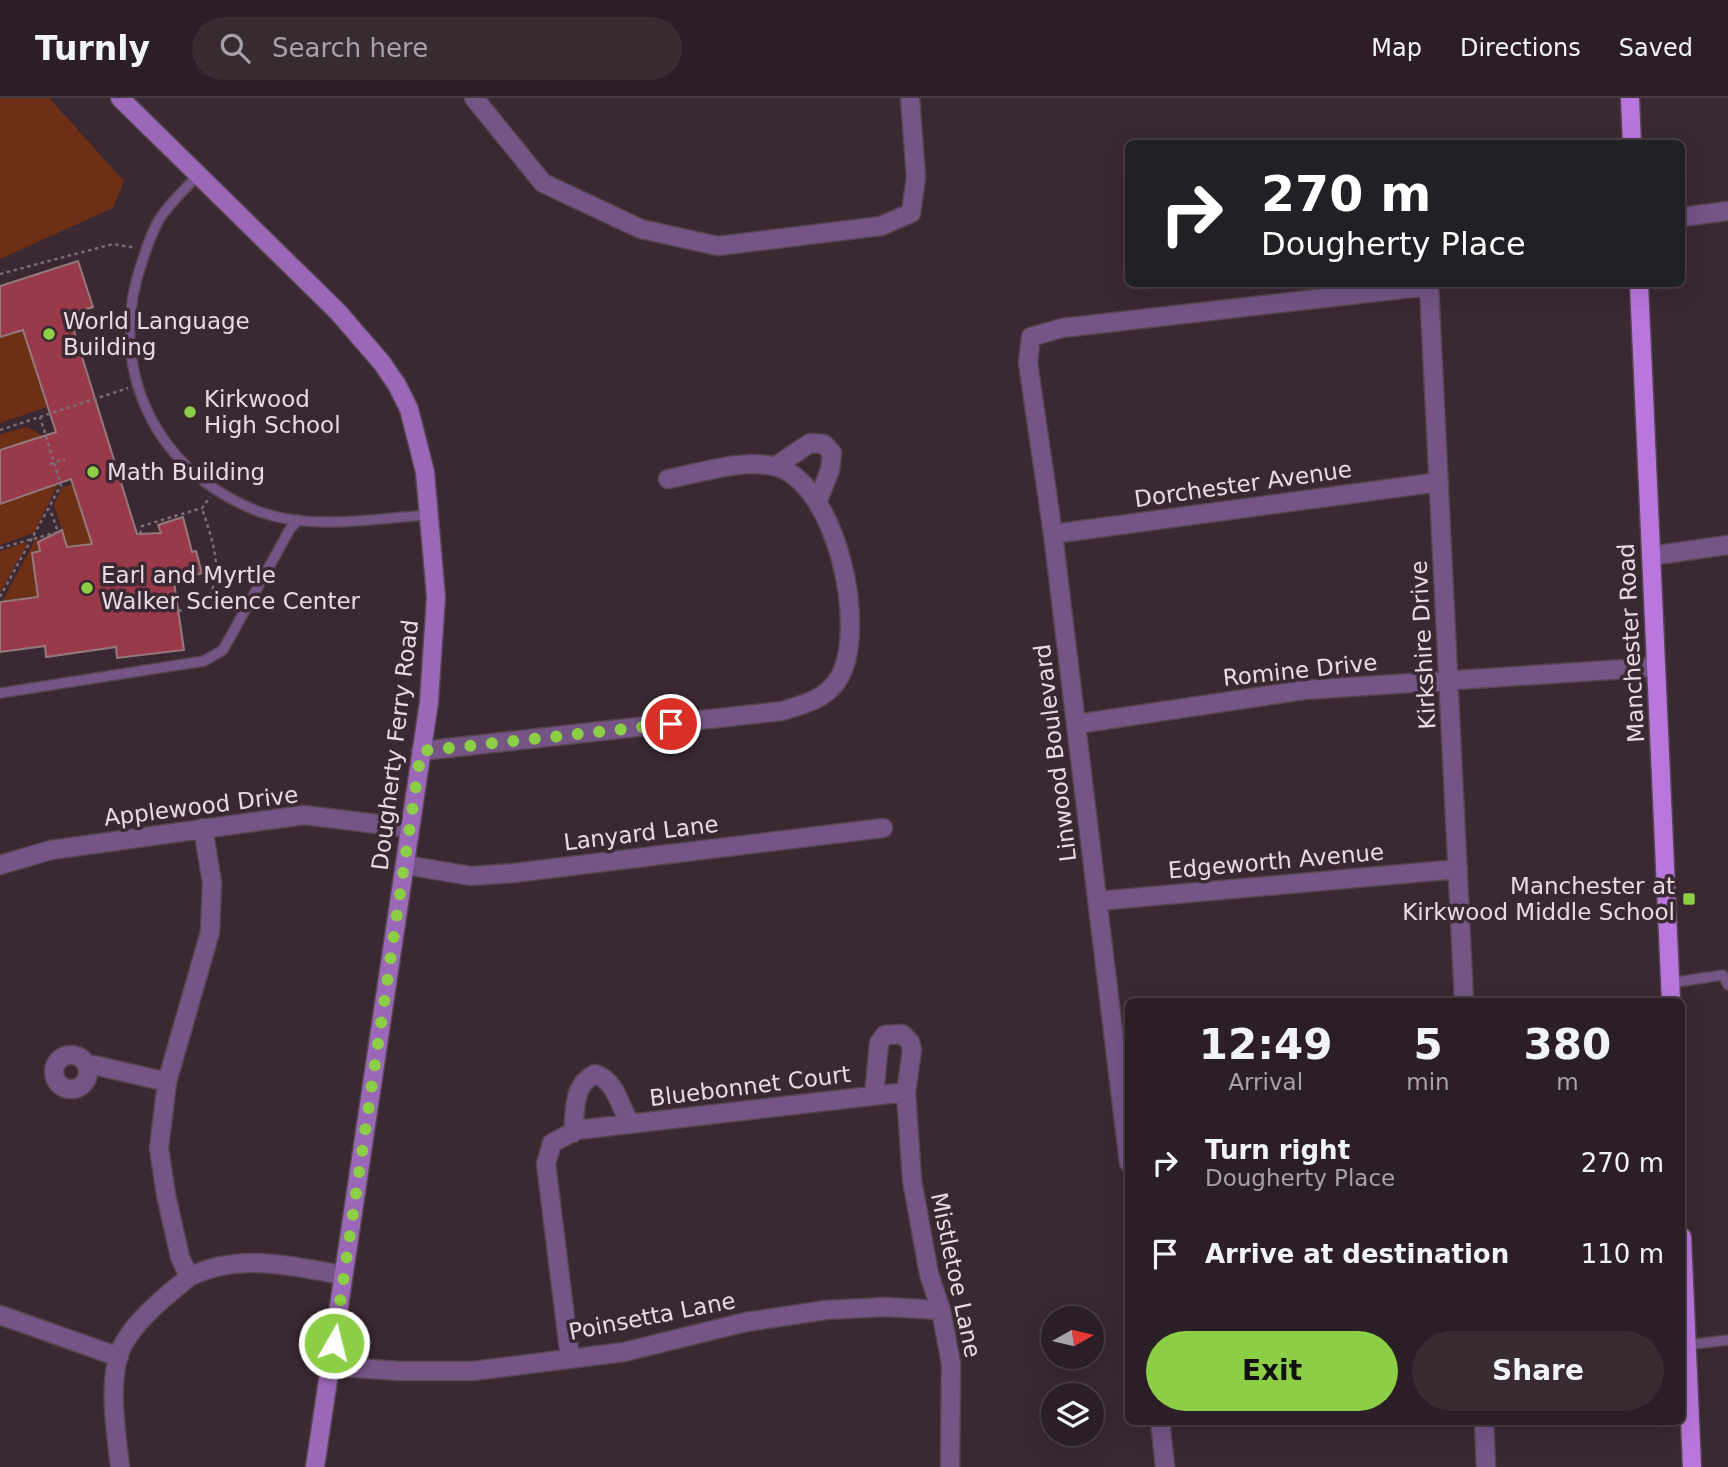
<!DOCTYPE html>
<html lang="en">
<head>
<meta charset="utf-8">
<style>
	:root { --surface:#2c1e26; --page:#382b32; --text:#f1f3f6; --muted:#a6a2a7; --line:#483c43; --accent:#8cce45 }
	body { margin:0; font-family:"DejaVu Sans",sans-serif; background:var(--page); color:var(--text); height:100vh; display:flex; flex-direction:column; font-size:26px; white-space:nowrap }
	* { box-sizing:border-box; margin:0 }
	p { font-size:23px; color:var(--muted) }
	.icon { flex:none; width:38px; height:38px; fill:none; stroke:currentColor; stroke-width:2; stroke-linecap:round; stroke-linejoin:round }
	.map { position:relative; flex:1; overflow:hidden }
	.drawer { position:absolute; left:1125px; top:900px; width:560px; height:427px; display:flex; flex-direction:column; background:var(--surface); border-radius:10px; box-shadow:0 7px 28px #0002,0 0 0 2px var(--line) }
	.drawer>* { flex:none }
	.guide { position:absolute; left:1125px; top:42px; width:560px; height:147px; border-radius:10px; box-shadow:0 7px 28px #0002,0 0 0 2px var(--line); background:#202124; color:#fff; overflow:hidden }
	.needle { width:46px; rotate:82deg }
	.controls { position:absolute; left:1041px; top:1208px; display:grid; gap:14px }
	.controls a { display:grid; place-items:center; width:63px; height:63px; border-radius:50%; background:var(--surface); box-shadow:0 7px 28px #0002,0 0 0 2px var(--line); font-size:35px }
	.pin { position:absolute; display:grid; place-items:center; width:60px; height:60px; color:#fff; margin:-30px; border:4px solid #fff; border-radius:50%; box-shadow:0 2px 7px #0007 }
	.me { position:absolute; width:77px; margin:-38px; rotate:8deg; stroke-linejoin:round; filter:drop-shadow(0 0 5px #0008) }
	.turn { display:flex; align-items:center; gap:24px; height:147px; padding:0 21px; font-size:32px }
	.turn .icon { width:91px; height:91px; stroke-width:2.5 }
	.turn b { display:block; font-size:49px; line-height:60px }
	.eta { display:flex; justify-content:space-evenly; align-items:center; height:119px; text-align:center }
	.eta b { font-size:42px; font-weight:700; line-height:49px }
	.button { display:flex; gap:14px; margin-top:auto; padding:14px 21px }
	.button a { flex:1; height:80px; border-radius:42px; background:var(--accent); color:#111; font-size:28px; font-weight:700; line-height:80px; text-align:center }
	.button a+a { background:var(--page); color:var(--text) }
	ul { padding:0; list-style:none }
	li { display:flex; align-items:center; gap:21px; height:91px; padding:0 21px }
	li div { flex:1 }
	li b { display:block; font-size:26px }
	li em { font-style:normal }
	header { display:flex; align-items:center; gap:42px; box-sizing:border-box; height:98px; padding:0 35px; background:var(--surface); border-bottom:2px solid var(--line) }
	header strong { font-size:33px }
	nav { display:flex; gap:38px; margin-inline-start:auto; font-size:24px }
	.search { width:490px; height:63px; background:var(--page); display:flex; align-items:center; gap:18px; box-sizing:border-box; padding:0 24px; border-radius:38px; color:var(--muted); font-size:26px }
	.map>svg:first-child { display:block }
	.green { fill:#6d2f15 }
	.building { fill:#993a4b; stroke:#947a7c; stroke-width:2 }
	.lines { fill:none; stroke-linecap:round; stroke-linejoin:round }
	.service-casing { stroke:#56454f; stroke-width:12 }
	.minor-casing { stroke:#56454f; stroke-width:21 }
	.secondary-casing { stroke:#56454f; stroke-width:21 }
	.primary-casing { stroke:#56454f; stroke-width:21 }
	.path { stroke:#7c6c76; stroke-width:2.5; stroke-dasharray:3.5 3.5; stroke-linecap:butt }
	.service { stroke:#745586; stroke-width:9 }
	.minor { stroke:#745586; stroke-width:18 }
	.secondary { stroke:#9b68b7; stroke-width:18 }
	.primary { stroke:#b977dd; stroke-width:18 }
	.route { stroke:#8cce45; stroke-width:12; stroke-dasharray:0 21.6 }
	.poi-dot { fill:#8cce45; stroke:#3a2833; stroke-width:2.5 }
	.labels { text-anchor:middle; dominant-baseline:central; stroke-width:7; stroke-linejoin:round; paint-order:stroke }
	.poi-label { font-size:23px; fill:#e8dbe2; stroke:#3a2833; text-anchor:start }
	.street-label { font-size:23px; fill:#e8dbe2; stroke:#3a2833 }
</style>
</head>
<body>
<header>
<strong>Turnly</strong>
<div class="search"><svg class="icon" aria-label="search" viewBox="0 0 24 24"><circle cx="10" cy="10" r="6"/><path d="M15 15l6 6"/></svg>Search here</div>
<nav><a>Map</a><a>Directions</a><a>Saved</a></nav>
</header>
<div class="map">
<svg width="1728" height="1369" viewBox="0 0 1728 1369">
	<rect width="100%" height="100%" fill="#3a2833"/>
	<path class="green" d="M 0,0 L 49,0 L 124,83 L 113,110 L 0,161 Z
		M 23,232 L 47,309 L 0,325 L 0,239 Z
		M 27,329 L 43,338 L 0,352 L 0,336 Z
		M 58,386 L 34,435 L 0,447 L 0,406 Z
		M 73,386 L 92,446 L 67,449 L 54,407 L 62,389 Z
		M 36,440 L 41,442 L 38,444 L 40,453 L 32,455 L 38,499 L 2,504 Z
		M 26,444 L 27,447 L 0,495 L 0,453 Z"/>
	<path class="building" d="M 78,163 L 93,209 L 69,217 L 137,436 L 161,435 L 158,427 L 183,419 L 192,454 L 196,453 L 202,475 L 174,484 L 184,552 L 117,560 L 116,549 L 46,559 L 45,548 L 0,554 L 0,504 L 38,499 L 32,455 L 40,453 L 38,444 L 62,432 L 67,449 L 92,446 L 71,381 L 0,406 L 0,352 L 56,334 L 23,232 L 0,239 L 0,188 Z"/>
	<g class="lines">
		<defs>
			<path id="service" d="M 199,76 C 187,89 173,102 163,116 C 153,129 147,149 142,164 C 105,269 155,375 260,414 C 313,433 375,420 429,417
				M 0,595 L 204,563 L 223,552 L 290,431 L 298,422
				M 1670,885 L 1723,877 L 1728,887
				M 1686,1247 L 1728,1242"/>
			<path id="minor" d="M 474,0 L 543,85 L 641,131 L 718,148 L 881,128 L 911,115 L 916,79 L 910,0
				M 1682,119 L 1728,113
				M 776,368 L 810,345 L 824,346 L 832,355 L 830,372 L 818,402
				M 1053,436 L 1439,384
				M 1651,458 L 1728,447
				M 1077,626 L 1304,592 L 1656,569
				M 421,653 L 782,613 C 802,607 824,602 837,583 C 870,536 837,381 773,368 C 741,361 700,375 668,381
				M 0,767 L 51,752 L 304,717 L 410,730
				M 405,767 L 471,778 L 514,775 L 883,730
				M 1098,803 L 1458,771
				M54 974a17 17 0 1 1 34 0a17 17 0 1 1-34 0Z
				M 87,969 L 94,967 L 167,984
				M 874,998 L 879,945 L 885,937 L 902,936 L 910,944 L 912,952 L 906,994 L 912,1082 L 929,1176 L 941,1212 L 951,1266 L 950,1369
				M 573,1035 C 576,1012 572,987 595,976 C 618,984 618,1008 631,1026
				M 1129,1065 L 1053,436 L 1028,265 L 1031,239 L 1062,230 L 1429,188 L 1464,903
				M 189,1179 C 238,1154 292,1168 343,1177
				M 0,1217 L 119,1259
				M 570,1260 L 546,1066 L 552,1045 L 577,1032 L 906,994
				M 330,1268 L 398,1273 L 473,1273 L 624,1254 L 746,1224 L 826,1212 L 885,1209 L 941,1212
				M 1160,1323 L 1165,1369
				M 1484,1323 L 1486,1369
				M 120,1369 C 116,1333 105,1271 127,1240 C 142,1217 168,1196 189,1179 L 180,1159 L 166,1097 L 159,1050 L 167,984 L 210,834 L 212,785 L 203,730"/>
			<path id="secondary" d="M 120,0 L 338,214 L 382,265 L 397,287 L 409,311 L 425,374 L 436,499 L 429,604 L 315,1369"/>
			<path id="primary" d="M 1630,0 L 1632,46
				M 1639,186 L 1671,903
				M 1682,1139 L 1692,1369"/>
		</defs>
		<use href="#service" class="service-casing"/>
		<use href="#minor" class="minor-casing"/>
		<use href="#secondary" class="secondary-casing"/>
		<use href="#primary" class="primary-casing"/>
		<path class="path" d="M 0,176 L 113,146 L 136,150
			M 0,332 L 128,290
			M 50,366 L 65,361
			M 140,436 L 142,428 L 202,410 L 210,399
			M 0,450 L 58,434 L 50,411
			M 0,499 L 61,387 L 40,319
			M 178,513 C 236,503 214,448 202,410"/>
		<use href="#service" class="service"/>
		<use href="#minor" class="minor"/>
		<use href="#secondary" class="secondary"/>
		<use href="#primary" class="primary"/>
	</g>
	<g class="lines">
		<path class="route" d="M 334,1245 L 421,653 L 671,626"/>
	</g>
	<g class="poi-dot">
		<circle cx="49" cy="236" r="7"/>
		<circle cx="190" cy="314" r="7"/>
		<circle cx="93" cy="374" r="7"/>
		<circle cx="87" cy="490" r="7"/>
		<rect x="1682" y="794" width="14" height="14" rx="3.5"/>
	</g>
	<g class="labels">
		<g class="poi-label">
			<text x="63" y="223">World Language<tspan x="63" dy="26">Building</tspan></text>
			<text x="204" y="301">Kirkwood<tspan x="204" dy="26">High School</tspan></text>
			<text x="107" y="374">Math Building</text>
			<text x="101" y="477">Earl and Myrtle<tspan x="101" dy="26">Walker Science Center</tspan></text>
			<text x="1675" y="788" text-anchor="end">Manchester at<tspan x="1675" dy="26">Kirkwood Middle School</tspan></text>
		</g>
		<g class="street-label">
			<text transform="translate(1243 386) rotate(-8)">Dorchester Avenue</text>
			<text transform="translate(1631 545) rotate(-93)">Manchester Road</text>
			<text transform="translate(1423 547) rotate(-93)">Kirkshire Drive</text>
			<text transform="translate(1300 572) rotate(-6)">Romine Drive</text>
			<text transform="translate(395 647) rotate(-83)">Dougherty Ferry Road</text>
			<text transform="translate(1055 655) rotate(-97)">Linwood Boulevard</text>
			<text transform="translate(201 708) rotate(-7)">Applewood Drive</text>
			<text transform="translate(641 735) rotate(-7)">Lanyard Lane</text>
			<text transform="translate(1276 763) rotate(-5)">Edgeworth Avenue</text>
			<text transform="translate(750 988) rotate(-7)">Bluebonnet Court</text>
			<text transform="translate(956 1177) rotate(78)">Mistletoe Lane</text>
			<text transform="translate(652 1218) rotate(-11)">Poinsetta Lane</text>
		</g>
	</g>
</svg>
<div class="controls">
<a><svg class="needle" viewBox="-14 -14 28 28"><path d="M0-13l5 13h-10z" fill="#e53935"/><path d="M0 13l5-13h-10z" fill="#a6a2a7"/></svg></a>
<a><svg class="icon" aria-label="layers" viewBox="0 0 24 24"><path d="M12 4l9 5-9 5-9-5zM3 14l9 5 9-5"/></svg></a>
</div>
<div class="pin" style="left:671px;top:626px;background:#d93025"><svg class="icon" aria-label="arrive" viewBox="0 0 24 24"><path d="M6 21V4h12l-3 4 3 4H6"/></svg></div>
<svg class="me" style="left:334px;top:1245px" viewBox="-20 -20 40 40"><circle r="17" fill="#8cce45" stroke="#fff" stroke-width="3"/><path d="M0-11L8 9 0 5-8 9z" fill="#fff"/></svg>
<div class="guide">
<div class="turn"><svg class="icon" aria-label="right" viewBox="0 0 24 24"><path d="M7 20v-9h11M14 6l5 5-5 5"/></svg><div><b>270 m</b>Dougherty Place</div></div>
</div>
<section class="drawer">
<div class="eta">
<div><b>12:49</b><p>Arrival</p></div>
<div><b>5</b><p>min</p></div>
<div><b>380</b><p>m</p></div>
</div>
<ul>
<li><svg class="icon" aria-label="right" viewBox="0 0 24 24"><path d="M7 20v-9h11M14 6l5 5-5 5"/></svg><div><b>Turn right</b><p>Dougherty Place</p></div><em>270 m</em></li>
<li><svg class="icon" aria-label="arrive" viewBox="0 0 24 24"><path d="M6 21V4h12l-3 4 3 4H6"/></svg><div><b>Arrive at destination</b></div><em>110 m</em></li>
</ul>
<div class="button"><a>Exit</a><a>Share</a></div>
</section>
</div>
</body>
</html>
